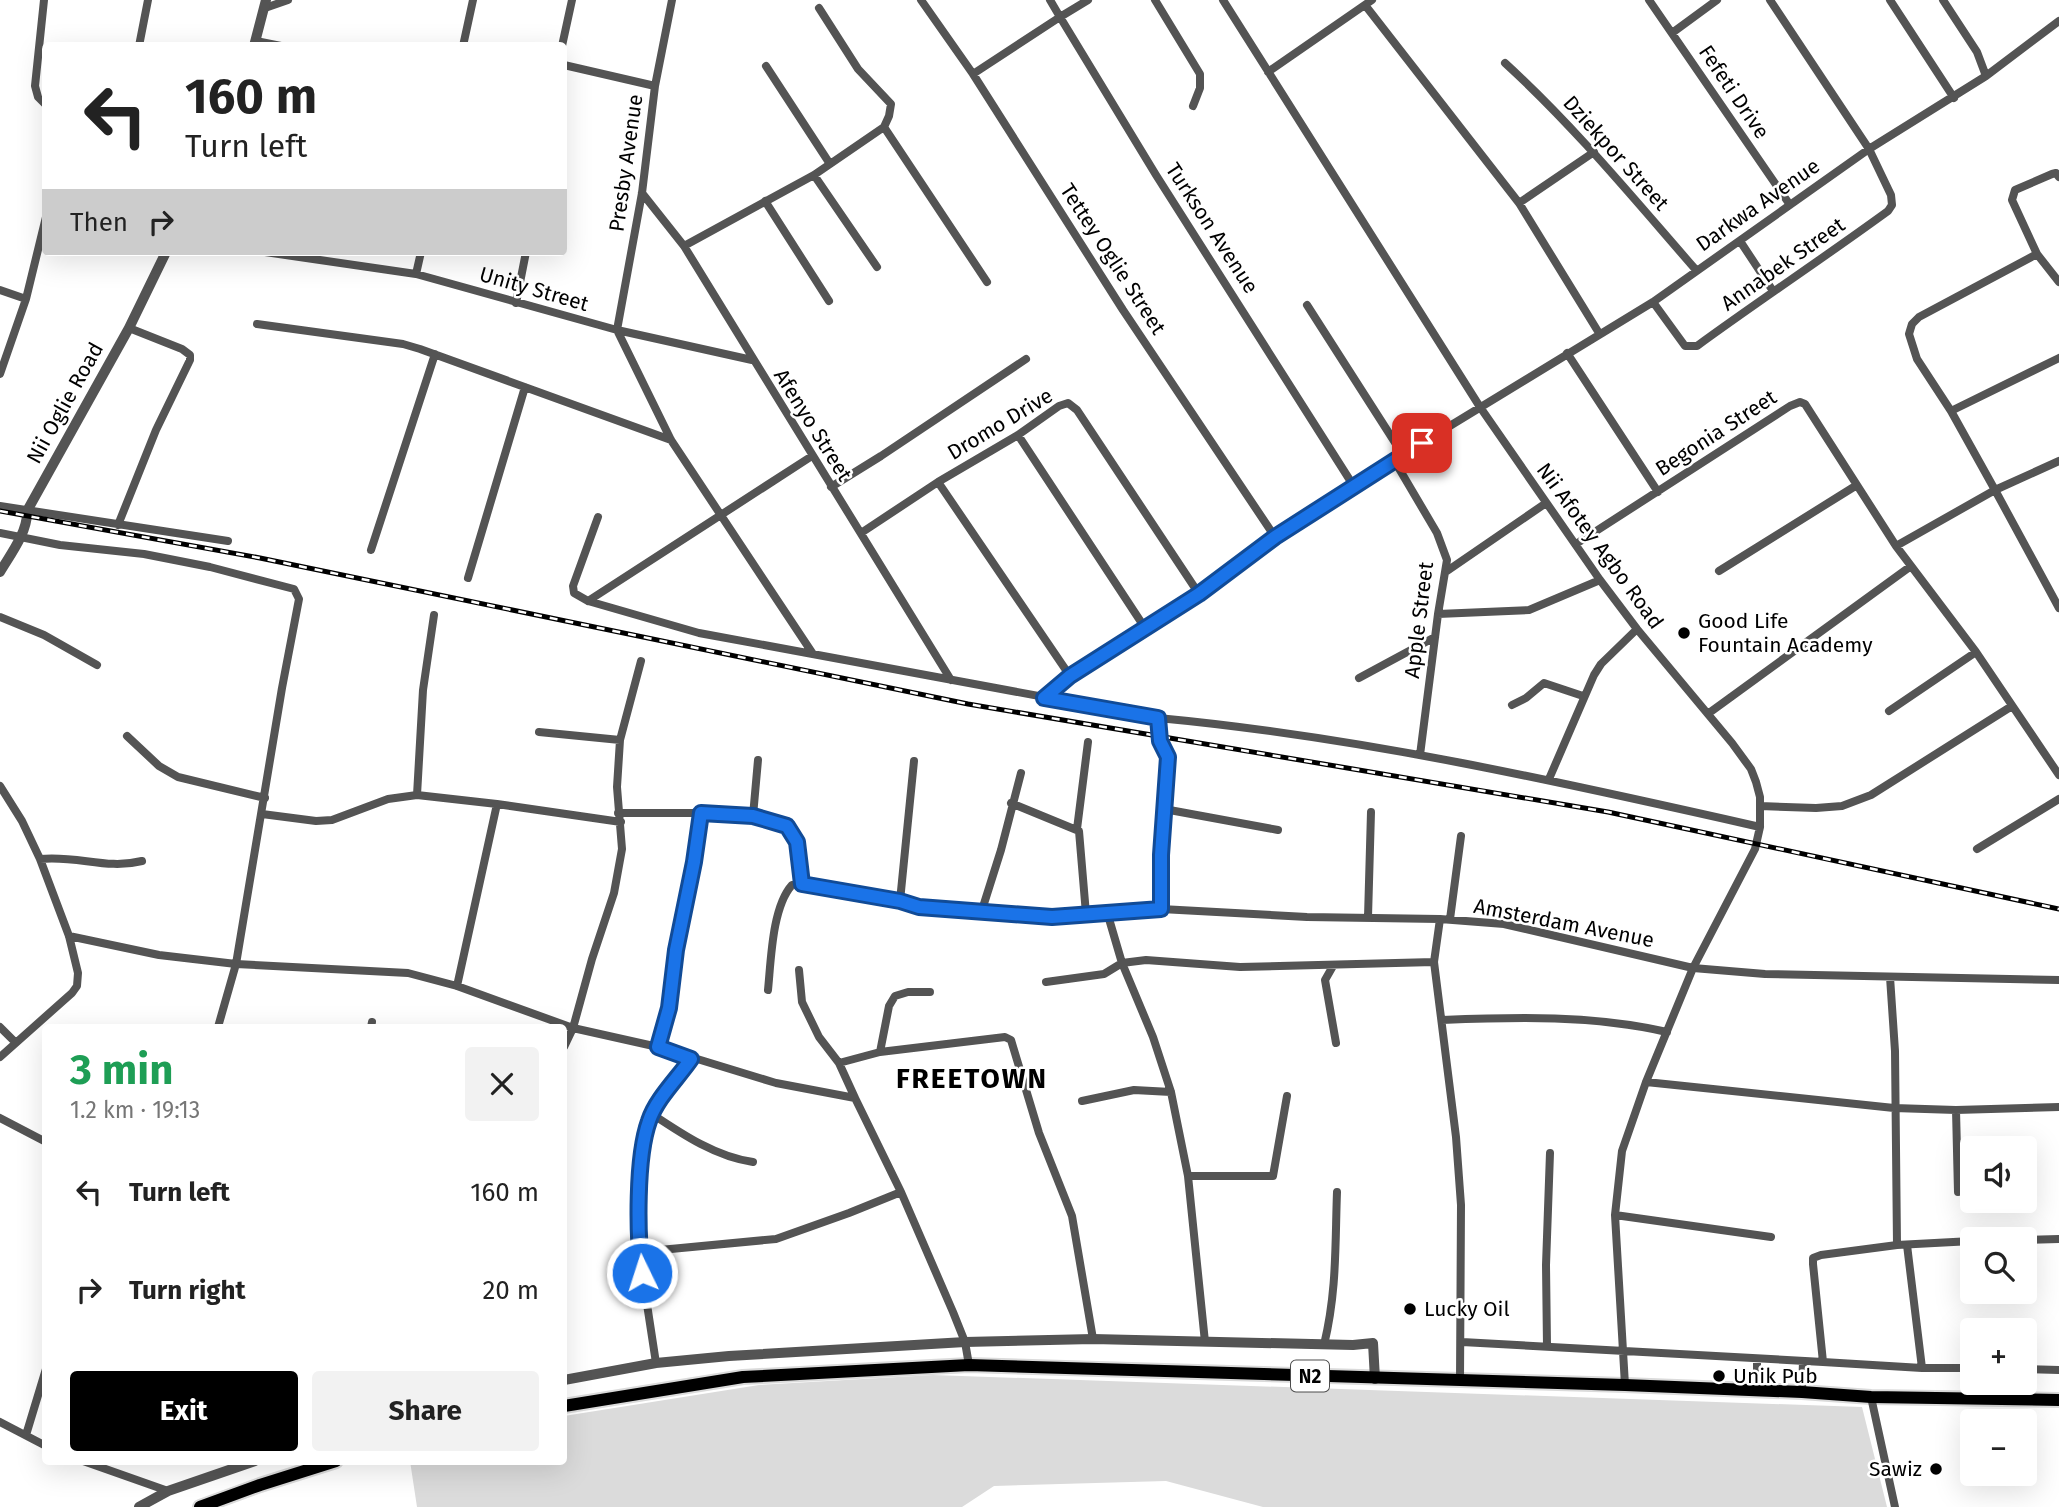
<!DOCTYPE html>
<html lang="en">
<head>
<meta charset="utf-8">
<style>
	:root { --surface:#fff; --page:#f2f2f2; --text:#222; --muted:#767676; --accent:#000 }
	body { margin:0; font-family:"Fira Sans",sans-serif; background:var(--page); color:var(--text); height:100vh; display:flex; flex-direction:column; font-size:26px; white-space:nowrap }
	* { box-sizing:border-box; margin:0 }
	p { font-size:23px; color:var(--muted) }
	.icon { flex:none; width:38px; height:38px; fill:none; stroke:currentColor; stroke-width:2; stroke-linecap:round; stroke-linejoin:round }
	.map { position:relative; flex:1; overflow:hidden }
	.drawer { position:absolute; left:42px; top:1024px; width:525px; height:441px; display:flex; flex-direction:column; background:var(--surface); border-radius:7px; box-shadow:0 7px 28px #0002 }
	.drawer>* { flex:none }
	.banner { position:absolute; left:42px; top:42px; width:525px; height:214px; border-radius:7px; box-shadow:0 7px 28px #0002; background:#fff; color:var(--text); overflow:hidden }
	.fabs { position:absolute; left:1960px; top:1136px; display:grid; gap:14px }
	.fabs a { display:grid; place-items:center; width:77px; height:77px; border-radius:7px; background:var(--surface); box-shadow:0 7px 28px #0002; font-size:35px }
	.pin { position:absolute; display:grid; place-items:center; width:60px; height:60px; color:#fff; margin:-30px; border-radius:14px; box-shadow:0 4px 10px #0006 }
	.me { position:absolute; width:77px; margin:-38px; rotate:356deg; stroke-linejoin:round; filter:drop-shadow(0 0 5px #0008) }
	.turn { display:flex; align-items:center; gap:24px; height:147px; padding:0 28px; font-size:32px }
	.turn .icon { width:91px; height:91px; stroke-width:2.5 }
	.turn b { display:block; font-size:49px; line-height:60px }
	.then { display:flex; align-items:center; height:66px; padding:0 28px; background:#0003; gap:14px; font-size:26px }
	.round { display:grid; place-items:center; flex:none; width:74px; height:74px; border-radius:7px; background:var(--page) }
	.headline { display:flex; align-items:center; justify-content:space-between; height:119px; padding:0 28px }
	h1 { font-size:42px; font-weight:700; line-height:52px; color:#1e9e55 }
	.cta { display:flex; gap:14px; margin-top:auto; padding:14px 28px }
	.cta a { flex:1; height:80px; border-radius:7px; background:var(--accent); color:#fff; font-size:28px; font-weight:700; line-height:80px; text-align:center }
	.cta a+a { background:var(--page); color:var(--text) }
	ul { padding:0; list-style:none }
	li { display:flex; align-items:center; gap:21px; height:98px; padding:0 28px }
	li div { flex:1 }
	li b { display:block; font-size:26px }
	li em { font-style:normal }
	.map>svg:first-child { display:block }
	.green { fill:#dbdbdb }
	.lines { fill:none; stroke-linecap:round; stroke-linejoin:round }
	.trunk-casing { stroke:#dbdbdb; stroke-width:16 }
	.minor { stroke:#545454; stroke-width:8 }
	.tertiary { stroke:#545454; stroke-width:10 }
	.trunk { stroke:#000; stroke-width:12 }
	.rail-casing { stroke:#000; stroke-width:5 }
	.rail { stroke:#fff; stroke-width:2.5; stroke-dasharray:8; stroke-linecap:butt }
	.route-casing { stroke:#114b97; stroke-width:18 }
	.route { stroke:#1a73e8; stroke-width:12 }
	.poi-dot { fill:#000; stroke:#fff; stroke-width:2.5 }
	.labels { text-anchor:middle; dominant-baseline:central; stroke-width:5; stroke-linejoin:round; paint-order:stroke }
	.shield { fill:#fff; stroke:#4c4c4c; stroke-width:2 }
	.shield-label { font-size:19px; font-weight:bold; fill:#000 }
	.street-label { font-size:21px; fill:#000; stroke:#fff }
	.poi-label { font-size:21px; fill:#000; stroke:#fff; text-anchor:start }
	.district-label { font-size:28px; font-weight:bold; letter-spacing:2px; fill:#000; stroke:#fff }
</style>
</head>
<body>
<div class="map">
<svg width="2059" height="1507" viewBox="0 0 2059 1507">
	<rect width="100%" height="100%" fill="#fff"/>
	<path class="green" d="M 933,1375 L 1862,1407 L 1887,1507 L 1263,1507 L 1166,1481 L 994,1486 L 962,1507 L 417,1507 L 410,1461 L 564,1461 L 564,1416 L 759,1385 Z"/>
	<g class="lines">
		<defs>
			<path id="trunk" d="M 564,1406 L 743,1377 L 969,1365 L 1625,1385 L 1802,1392 L 1871,1397 L 2059,1400
				M 200,1507 L 260,1485 L 336,1461"/>
		</defs>
		<use href="#trunk" class="trunk-casing"/>
		<path class="minor" d="M 44,0 L 35,86 L 38,97 L 46,105
			M 921,0 L 973,74 L 1123,310 L 1275,537
			M 1088,0 L 1060,17 L 1156,175 L 1353,485
			M 1155,0 L 1200,74 L 1200,88 L 1193,106
			M 1223,0 L 1480,407 L 1600,580 L 1637,629 L 1732,743 L 1751,769 L 1756,782 L 1760,797 L 1760,827 L 1755,849 L 1693,968 L 1646,1082 L 1622,1151 L 1615,1215 L 1625,1385
			M 1649,0 L 1790,205
			M 1890,0 L 1954,98
			M 1943,0 L 1977,52 L 1986,76
			M 1365,5 L 1519,203 L 1599,333
			M 265,8 L 288,0
			M 1672,33 L 1717,0
			M 256,41 L 281,46
			M 139,46 L 148,0
			M 463,46 L 473,0
			M 562,46 L 572,0
			M 1505,63 C 1575,127 1634,199 1696,270
			M 564,65 L 655,86
			M 766,66 L 830,164
			M 1268,72 L 1372,0
			M 973,74 L 1060,17 L 1050,0
			M 884,127 L 987,282
			M 814,175 L 877,267
			M 642,193 L 684,246 L 951,680
			M 765,201 L 829,301
			M 1519,203 L 1594,152
			M 1740,241 L 1773,291
			M 684,246 L 814,175 L 884,127 L 889,116 L 891,104 L 858,69 L 819,8
			M 265,252 L 416,274 L 617,330 L 752,360
			M 2037,254 L 2012,200 L 2015,190 L 2052,174 L 2056,173 L 2059,177
			M 416,274 L 421,252
			M 2059,282 L 2037,254 L 1919,317 L 1912,324 L 1909,334 L 1917,359 L 1951,411 L 1995,490 L 1896,546 L 1976,652 L 2059,775
			M 0,290 L 26,299 L 0,374
			M 26,299 L 46,217
			M 1653,302 L 1685,346 L 1697,346 C 1760,300 1825,257 1888,211 L 1892,205 L 1891,195 L 1869,149 L 1770,0
			M 516,303 L 526,252
			M 1307,305 L 1403,455
			M 257,324 L 403,344 L 420,349 L 671,440
			M 617,330 L 671,440 L 813,654
			M 617,330 L 642,193 L 655,86 L 672,0
			M 1567,353 L 1658,492
			M 1951,411 L 2059,358
			M 1018,435 L 1145,628
			M 1394,460 L 1437,533 L 1447,560 L 1438,614 L 1420,755
			M 2059,461 L 1995,490 L 2059,608
			M 938,482 L 1070,676
			M 831,487 L 881,456 L 1026,359
			M 0,506 L 228,541
			M 598,517 L 573,586 L 574,593 L 588,601 L 699,633 L 1158,718 C 1361,737 1561,782 1760,827
			M 118,525 L 156,430 L 190,360 L 190,355 L 182,349 L 129,328
			M 0,533 L 60,545 L 144,554 L 210,567 L 294,589 L 299,599 L 282,688 L 236,964 L 408,973 L 457,986 L 573,1028 L 564,1047
			M 861,533 L 938,482 L 1018,435 L 1059,406 L 1068,403 L 1077,410 L 1199,594
			M 1576,544 L 1790,406 L 1800,402 L 1805,404 L 1896,546
			M 371,550 L 435,354
			M 1447,571 L 1546,503
			M 1719,571 L 1857,485
			M 468,578 L 525,387
			M 588,601 L 812,456
			M 1438,614 L 1529,610 L 1600,580
			M 0,617 L 44,635 L 97,665
			M 641,661 L 620,740 L 617,787 L 622,849 L 614,893 L 592,959 L 573,1028 L 658,1047 L 776,1083 L 855,1098 L 839,1063 L 819,1037 L 802,1002 L 799,970
			M 1359,678 L 1435,637
			M 1044,698 L 1070,676 L 1199,594 L 1275,537 L 1353,485 L 1653,302 L 1869,149 L 1986,76 L 2059,21
			M 1512,705 L 1526,698 L 1544,683 L 1583,696
			M 1889,711 L 1976,652
			M 1709,713 L 1911,566
			M 1158,718 L 1159,735 L 1168,757 L 1169,765 L 1161,855 L 1161,909
			M 539,732 L 620,740
			M 127,736 L 159,766 L 178,777 L 265,798
			M 1549,779 L 1594,675 L 1601,664 L 1637,629
			M 0,786 L 22,821 L 40,859 L 69,936 L 78,973 L 77,986 L 72,993 L 0,1057
			M 417,795 L 423,690 L 434,615
			M 1011,803 L 1079,831 L 1086,914
			M 1760,806 L 1816,808 L 1842,806 L 1871,795 L 2012,706
			M 1164,809 L 1278,830
			M 618,813 L 731,813 L 753,816 L 787,826 L 797,842 L 802,884 L 900,901 L 919,907 L 1052,917 L 1161,909 L 1307,917 L 1440,919
			M 262,814 L 316,821 L 332,820 L 388,799 L 417,795 L 497,804
			M 753,816 L 758,760
			M 1077,829 L 1088,742
			M 1977,849 L 2059,799
			M 40,859 C 78,855 106,870 142,861
			M 900,901 L 914,761
			M 982,910 L 1001,850 L 1021,773
			M 1107,912 L 1122,963 L 1153,1037 L 1171,1092 L 1188,1176 L 1205,1342
			M 1368,917 L 1371,812
			M 1450,919 L 1461,836
			M 69,936 L 159,955 L 236,964 L 218,1027
			M 1333,966 L 1325,980 L 1336,1043
			M 1890,977 L 1895,1051 L 1897,1245
			M 1046,982 L 1104,974 L 1122,963 L 1146,960 L 1240,967 L 1434,962
			M 457,986 L 497,804 L 621,822
			M 768,990 C 771,961 772,907 792,885 L 802,884
			M 1442,1020 C 1517,1017 1593,1015 1667,1032
			M 0,1027 L 15,1042
			M 371,1027 L 372,1022
			M 658,1047 L 669,1008 L 676,950 L 694,862 L 701,813
			M 880,1052 L 889,1006 L 895,996 L 908,992 L 930,992
			M 839,1063 L 880,1052 L 1005,1037 L 1011,1040 L 1039,1133 L 1072,1216 L 1093,1339
			M 1646,1082 L 1894,1108 L 1956,1110 L 2059,1107
			M 855,1098 L 901,1192 L 953,1312 L 965,1342 L 969,1365
			M 1082,1101 L 1134,1090 L 1171,1092
			M 1956,1110 L 1958,1192
			M 652,1114 C 682,1134 716,1157 753,1162
			M 0,1118 L 46,1142
			M 1188,1176 L 1273,1176 L 1287,1096
			M 1615,1215 L 1771,1237
			M 2025,1240 L 2059,1239
			M 1972,1241 L 1897,1245 L 1821,1255 L 1813,1258 L 1813,1264 L 1823,1362 L 1922,1368 L 1972,1368
			M 1907,1245 L 1922,1368
			M 639,1252 L 776,1239 L 849,1213 L 901,1192
			M 1462,1342 L 1823,1362
			M 1324,1345 C 1337,1291 1335,1246 1337,1192
			M 1547,1346 L 1546,1265 L 1550,1153
			M 656,1363 L 639,1252 L 641,1162 L 652,1114 L 691,1059
			M 2025,1369 L 2059,1370
			M 1460,1380 L 1461,1205 L 1456,1137 L 1434,962 L 1440,919 L 1504,924 L 1693,968 L 1765,974 L 2059,980
			M 1757,1390 L 1757,1360
			M 1802,1392 L 1803,1361
			M 1871,1397 L 1895,1507
			M 0,1422 L 46,1446
			M 26,1435 L 46,1369
			M 83,1461 L 168,1491"/>
		<path class="tertiary" d="M 254,46 L 266,0
			M 0,572 C 10,555 28,532 27,511 L 129,328 L 166,252
			M 564,1380 L 656,1363 L 729,1356 L 965,1342 L 1093,1339 L 1353,1345 L 1373,1343 L 1375,1379
			M 139,1507 L 168,1491 L 255,1461"/>
		<use href="#trunk" class="trunk"/>
		<defs>
			<path id="rail" d="M 0,511 L 260,558 L 968,704 L 1608,812 L 2059,909"/>
		</defs>
		<use href="#rail" class="rail-casing"/>
		<use href="#rail" class="rail"/>
	</g>
	<g class="lines">
		<defs>
			<path id="route" d="M 642,1273 C 637,1235 636,1157 649,1121 C 656,1099 678,1078 691,1059 L 658,1047 L 669,1008 L 676,950 L 694,862 L 701,813 L 753,816 L 787,826 L 797,842 L 802,884 L 900,901 L 919,907 L 1052,917 L 1161,909 L 1161,855 L 1168,757 L 1160,741 L 1158,718 L 1044,698 L 1070,676 L 1199,594 L 1275,537 L 1422,443"/>
		</defs>
		<use href="#route" class="route-casing"/>
		<use href="#route" class="route"/>
	</g>
	<g class="poi-dot">
		<circle cx="1684" cy="633" r="7"/>
		<circle cx="1410" cy="1309" r="7"/>
		<circle cx="1719" cy="1376" r="7"/>
		<circle cx="1936" cy="1469" r="7"/>
	</g>
	<g class="labels">
		<rect class="shield" x="1291" y="1360.5" width="38" height="31" rx="5"/>
		<g class="shield-label">
			<text x="1310" y="1376">N2</text>
		</g>
		<g class="street-label">
			<text transform="translate(1734 92) rotate(56)">Fefeti Drive</text>
			<text transform="translate(1616 153) rotate(48)">Dziekpor Street</text>
			<text transform="translate(626 163) rotate(-82)">Presby Avenue</text>
			<text transform="translate(1758 205) rotate(-35)">Darkwa Avenue</text>
			<text transform="translate(1212 228) rotate(57)">Turkson Avenue</text>
			<text transform="translate(1113 259) rotate(57)">Tettey Oglie Street</text>
			<text transform="translate(1783 264) rotate(-35)">Annabek Street</text>
			<text transform="translate(534 289) rotate(16)">Unity Street</text>
			<text transform="translate(65 403) rotate(-61)">Nii Oglie Road</text>
			<text transform="translate(1000 424) rotate(-31)">Dromo Drive</text>
			<text transform="translate(813 425) rotate(58)">Afenyo Street</text>
			<text transform="translate(1716 433) rotate(-33)">Begonia Street</text>
			<text transform="translate(1600 546) rotate(54)">Nii Afotey Agbo Road</text>
			<text transform="translate(1419 620) rotate(-83)">Apple Street</text>
			<text transform="translate(1564 923) rotate(11)">Amsterdam Avenue</text>
		</g>
		<g class="poi-label">
			<text x="1698" y="621">Good Life<tspan x="1698" dy="24">Fountain Academy</tspan></text>
			<text x="1424" y="1309">Lucky Oil</text>
			<text x="1733" y="1376">Unik Pub</text>
			<text x="1922" y="1469" text-anchor="end">Sawiz</text>
		</g>
		<g class="district-label">
			<text x="972" y="1078">FREETOWN</text>
		</g>
	</g>
</svg>
<div class="fabs">
<a><svg class="icon" aria-label="sound" viewBox="0 0 24 24"><path d="M4 9h4l5-4v14l-5-4H4zM17 9q2 3 0 6"/></svg></a>
<a><svg class="icon" aria-label="search" viewBox="0 0 24 24"><circle cx="10" cy="10" r="6"/><path d="M15 15l6 6"/></svg></a>
<a>+</a>
<a>−</a>
</div>
<div class="pin" style="left:1422px;top:443px;background:#d93025"><svg class="icon" aria-label="arrive" viewBox="0 0 24 24"><path d="M6 21V4h12l-3 4 3 4H6"/></svg></div>
<svg class="me" style="left:642px;top:1273px" viewBox="-20 -20 40 40"><circle r="17" fill="#1a73e8" stroke="#fff" stroke-width="3"/><path d="M0-11L8 9 0 5-8 9z" fill="#fff"/></svg>
<div class="banner">
<div class="turn"><svg class="icon" aria-label="left" viewBox="0 0 24 24"><path d="M17 20v-9H6M10 6l-5 5 5 5"/></svg><div><b>160 m</b>Turn left</div></div>
<div class="then">Then<svg class="icon" aria-label="right" viewBox="0 0 24 24"><path d="M7 20v-9h11M14 6l5 5-5 5"/></svg></div>
</div>
<section class="drawer">
<div class="headline"><div><h1>3 min</h1><p>1.2 km · 19:13</p></div><a class="round"><svg class="icon" aria-label="close" viewBox="0 0 24 24"><path d="M6 6l12 12M18 6L6 18"/></svg></a></div>
<ul>
<li><svg class="icon" aria-label="left" viewBox="0 0 24 24"><path d="M17 20v-9H6M10 6l-5 5 5 5"/></svg><div><b>Turn left</b></div><em>160 m</em></li>
<li><svg class="icon" aria-label="right" viewBox="0 0 24 24"><path d="M7 20v-9h11M14 6l5 5-5 5"/></svg><div><b>Turn right</b></div><em>20 m</em></li>
</ul>
<div class="cta"><a>Exit</a><a>Share</a></div>
</section>
</div>
</body>
</html>
